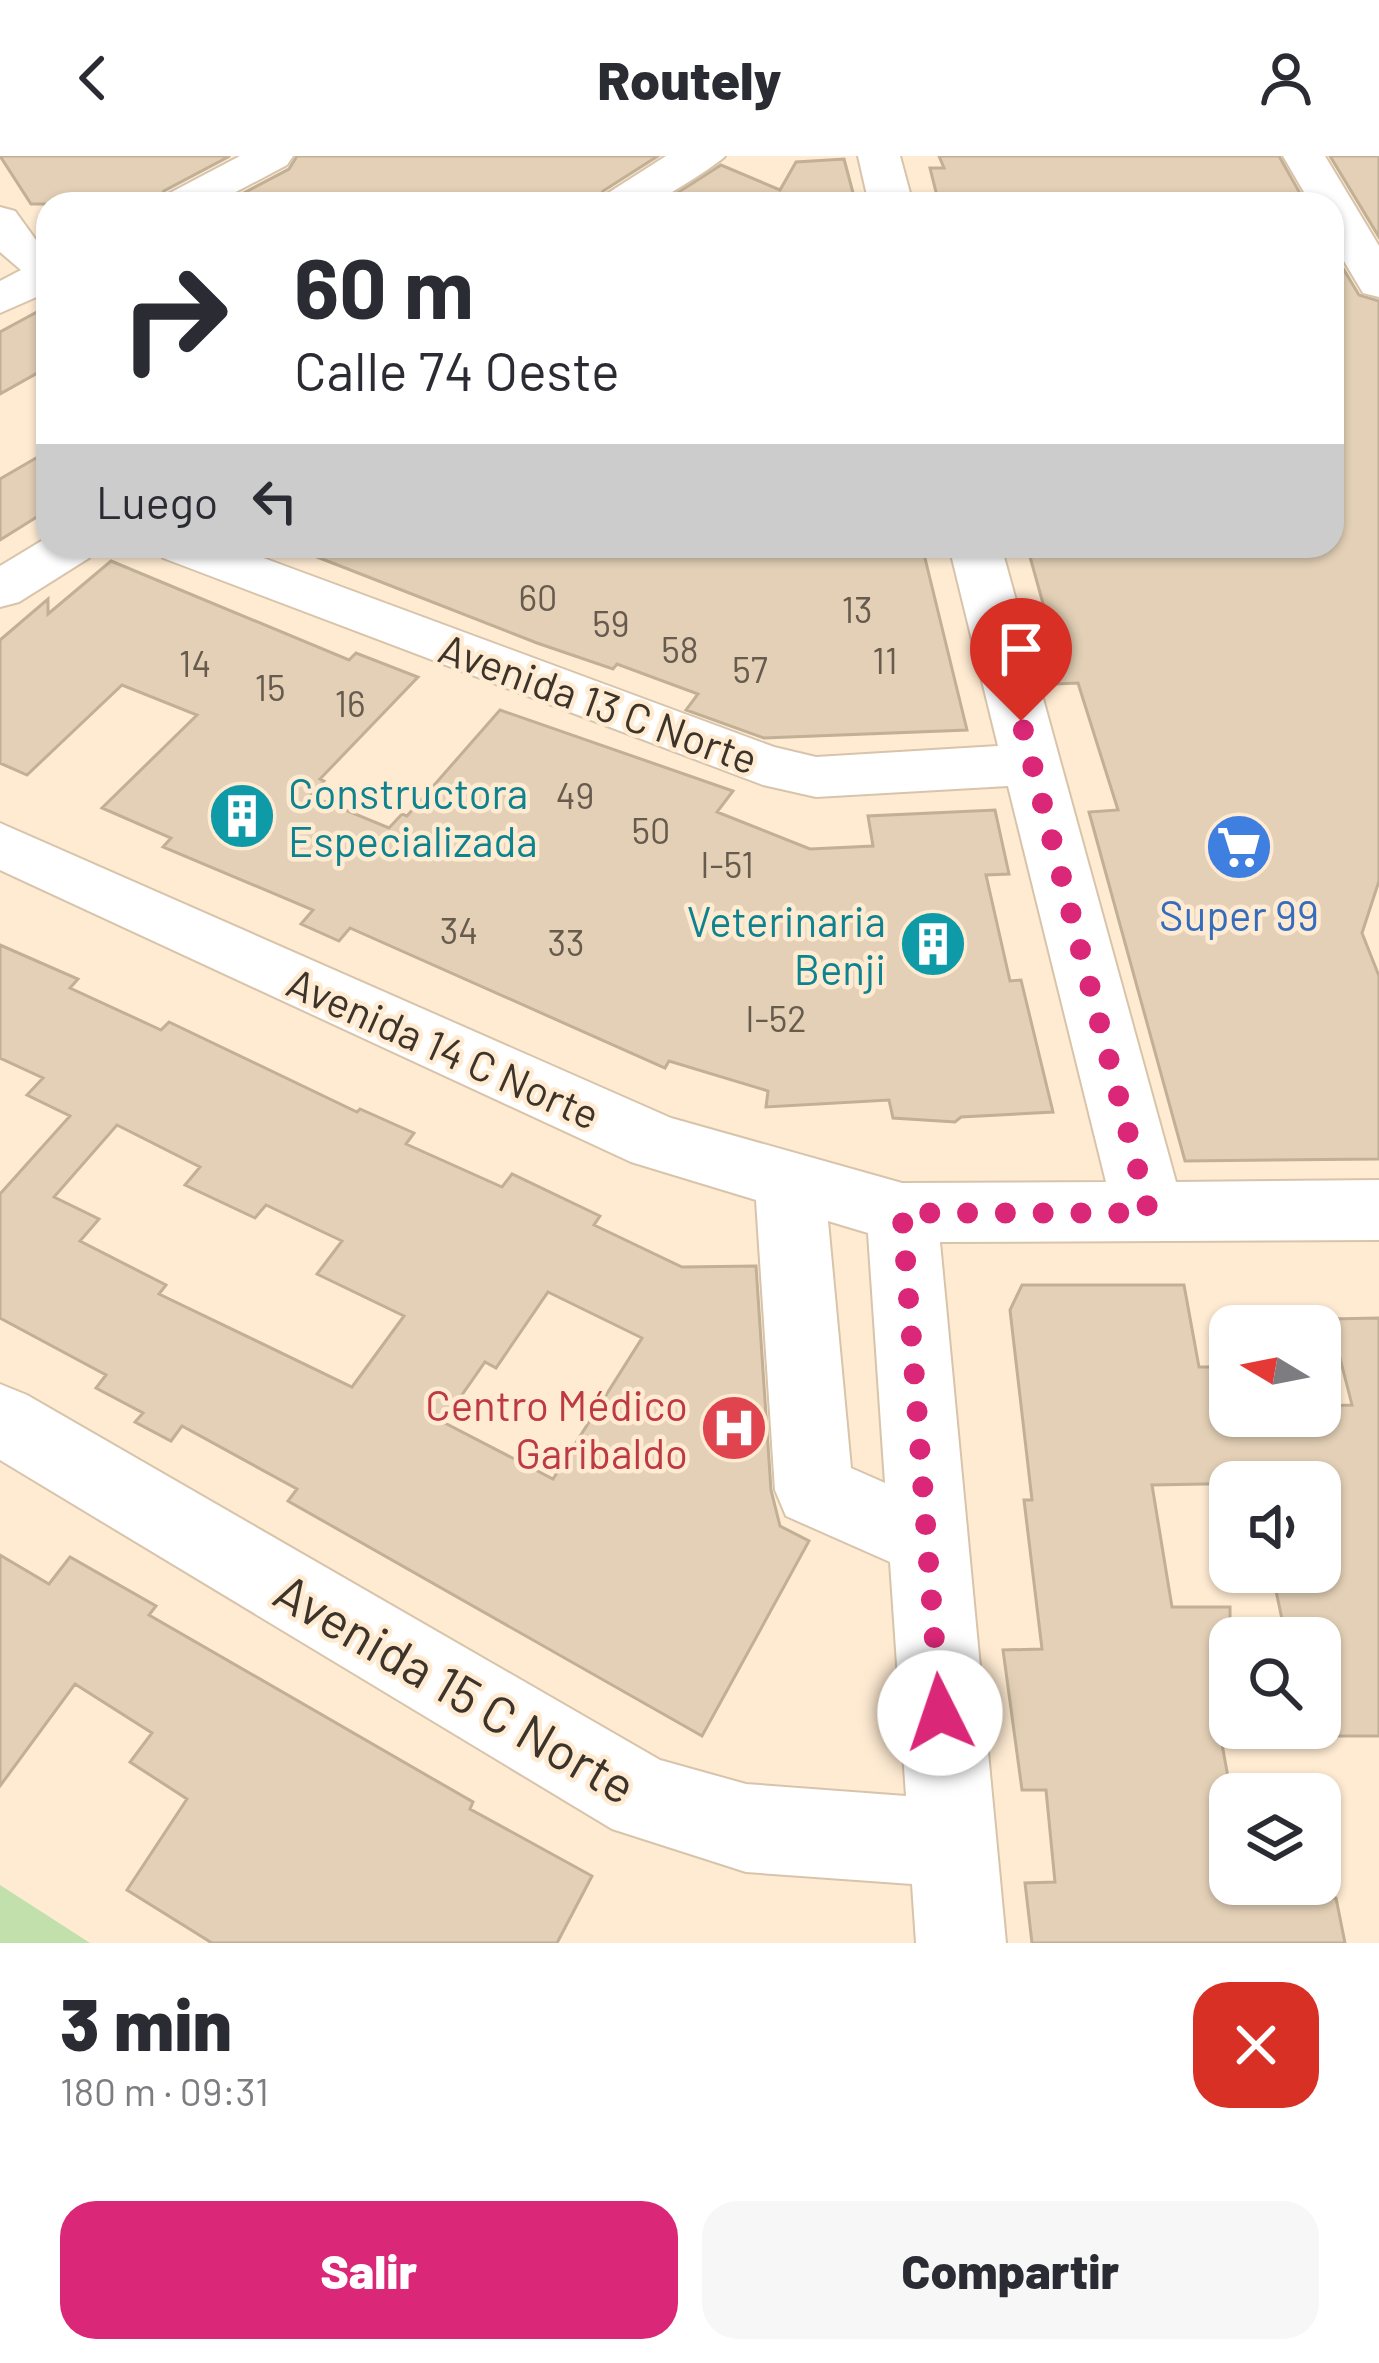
<!DOCTYPE html>
<html lang="es">
<head>
<meta charset="utf-8">
<style>
	:root { --surface:#fff; --page:#f7f7f7; --text:#2b2b33; --muted:#7c7c81; --accent:#db2777 }
	body { margin:0; font-family:Barlow,sans-serif; background:var(--page); color:var(--text); height:100vh; display:flex; flex-direction:column; font-size:45px; white-space:nowrap }
	* { box-sizing:border-box; margin:0 }
	p { font-size:39px; color:var(--muted) }
	.icon { flex:none; width:66px; height:66px; fill:none; stroke:currentColor; stroke-width:2; stroke-linecap:round; stroke-linejoin:round }
	.map { position:relative; height:1787px; overflow:hidden }
	.details { display:flex; flex-direction:column; background:var(--surface); flex:1 }
	.details>* { flex:none }
	.top-card { position:absolute; left:36px; top:36px; width:1308px; height:366px; border-radius:36px; box-shadow:0 3px 9px #0004; background:#fff; color:var(--text); overflow:hidden }
	.needle { width:78px; rotate:280deg }
	.tools { position:absolute; left:1209px; top:1149px; display:grid; gap:24px }
	.tools a { display:grid; place-items:center; width:132px; height:132px; border-radius:24px; background:var(--surface); box-shadow:0 3px 9px #0004; font-size:60px }
	.pin { position:absolute; display:grid; place-items:center; width:102px; height:102px; color:#fff; margin:-123px -51px; border-radius:50% 50% 50% 0; rotate:-45deg; box-shadow:0 0 12px #0007 }
	.pin .icon { rotate:45deg }
	.me { position:absolute; width:132px; margin:-66px; rotate:356deg; stroke-linejoin:round; filter:drop-shadow(0 0 9px #0008) }
	.turn { display:flex; align-items:center; gap:42px; height:252px; padding:0 60px; font-size:54px }
	.turn .icon { width:156px; height:156px; stroke-width:2.5 }
	.turn b { display:block; font-size:84px; line-height:102px }
	.then { display:flex; align-items:center; height:114px; padding:0 60px; background:#0003; gap:24px; font-size:45px }
	.round { display:grid; place-items:center; flex:none; width:126px; height:126px; border-radius:36px; background:var(--page) }
	.head { display:flex; align-items:center; justify-content:space-between; height:204px; padding:0 60px }
	h1 { font-size:72px; font-weight:800; line-height:90px }
	.cta { display:flex; gap:24px; margin-top:auto; padding:24px 60px }
	.cta a { flex:1; height:138px; border-radius:36px; background:var(--accent); color:#fff; font-size:48px; font-weight:800; line-height:138px; text-align:center }
	.cta a+a { background:var(--page); color:var(--text) }
	header { display:flex; justify-content:space-between; align-items:center; height:156px; padding:0 60px; background:var(--surface); font-size:54px; font-weight:800 }
	.map>svg:first-child { display:block }
	.green { fill:#c2e0ac }
	.building { fill:#e3d0b6; stroke:#c1af96; stroke-width:3; fill-rule:evenodd }
	.lines { fill:none; stroke-linecap:round; stroke-linejoin:round }
	.minor-casing { stroke:#d7c4ab; stroke-width:4 }
	.minor { fill:#fff; fill-rule:evenodd }
	.route { stroke:#db2777; stroke-width:21; stroke-dasharray:0 37.8 }
	.labels { text-anchor:middle; dominant-baseline:central; stroke-width:9; stroke-linejoin:round; paint-order:stroke }
	.number-label { font-size:36px; fill:#665b4d }
	.street-label { font-size:42px; fill:#3c342a; stroke:#ffebd2 }
	.culture-label { font-size:42px; fill:#0d838f; stroke:#ffebd2; text-anchor:start }
	.shop-label { font-size:42px; fill:#366cbe; stroke:#ffebd2 }
	.health-label { font-size:42px; fill:#be3a42; stroke:#ffebd2; text-anchor:end }
	.near-street-label { font-size:51px; fill:#3c342a; stroke:#ffebd2 }
</style>
</head>
<body>
<header><svg class="icon" aria-label="back" viewBox="0 0 24 24"><path d="M15 5l-7 7 7 7"/></svg>Routely<svg class="icon" aria-label="person" viewBox="0 0 24 24"><circle cx="12" cy="8" r="4"/><path d="M4 21q1-7 8-7t8 7"/></svg></header>
<div class="map">
<svg width="1379" height="1787" viewBox="0 0 1379 1787">
	<rect width="100%" height="100%" fill="#ffebd2"/>
	<path class="green" d="M 0,1729 L 90,1787 L 0,1787 Z"/>
	<path class="building" d="M 0,0 L 230,0 L 164,35 L 155,48 L 31,48 Z
		M 297,0 L 658,0 L 603,35 L 594,48 L 223,48 L 289,13 Z
		M 939,0 L 1279,0 L 1306,48 L 939,48 L 930,12 L 944,12 Z
		M 1330,0 L 1379,0 L 1379,81 Z
		M 844,3 L 856,48 L 660,48 L 721,9 L 780,34 L 796,6 Z
		M 1332,94 L 1359,139 L 1379,145 L 1379,725 L 1362,777 L 1379,820 L 1379,1003 L 1185,1005 L 1089,656 L 1118,654 L 1078,527 L 1055,528 L 1040,469 L 1049,469 L 1027,390 L 1332,390 Z
		M 48,150 L 48,211 L 0,238 L 0,176 Z
		M 48,295 L 48,354 L 0,384 L 0,323 Z
		M 289,390 L 922,390 L 967,574 L 764,582 L 686,554 L 698,538 L 617,508 L 613,513 L 537,487 Z
		M 111,405 L 349,504 L 356,497 L 418,521 L 320,623 L 324,625 L 311,640 L 389,672 L 402,658 L 407,660 L 500,554 L 733,635 L 717,656 L 810,693 L 873,690 L 868,660 L 995,654 L 1009,718 L 986,719 L 1010,825 L 1021,824 L 1053,956 L 961,961 L 955,966 L 893,962 L 889,944 L 766,951 L 768,935 L 669,905 L 665,912 L 350,772 L 339,785 L 301,768 L 313,754 L 163,691 L 171,682 L 102,652 L 197,559 L 122,529 L 27,619 L 0,607 L 0,484 L 48,443 L 48,458 Z
		M 0,789 L 78,823 L 70,832 L 161,874 L 169,866 L 357,956 L 360,953 L 414,977 L 406,988 L 502,1031 L 512,1018 L 600,1060 L 594,1069 L 682,1111 L 756,1110 L 771,1334 L 780,1370 L 809,1385 L 702,1580 L 288,1345 L 297,1333 L 182,1270 L 171,1285 L 135,1266 L 143,1257 L 96,1232 L 106,1219 L 0,1162 L 0,1038 L 70,960 L 27,939 L 43,922 L 0,902 ZM 117,969 L 200,1011 L 185,1029 L 255,1062 L 266,1049 L 342,1085 L 317,1118 L 404,1160 L 352,1231 L 159,1138 L 166,1129 L 80,1085 L 99,1063 L 54,1041 ZM 548,1136 L 642,1182 L 553,1323 L 443,1266 L 485,1206 L 496,1212 Z
		M 1022,1129 L 1184,1129 L 1199,1211 L 1230,1211 L 1230,1260 L 1320,1260 L 1320,1250 L 1352,1249 L 1330,1163 L 1379,1162 L 1379,1580 L 1320,1580 L 1320,1482 L 1286,1482 L 1272,1416 L 1320,1416 L 1320,1326 L 1152,1329 L 1172,1451 L 1230,1451 L 1230,1577 L 1220,1577 L 1230,1632 L 1230,1743 L 1336,1742 L 1345,1787 L 1032,1787 L 1025,1727 L 1055,1726 L 1046,1634 L 1022,1634 L 1003,1494 L 1042,1493 L 1024,1344 L 1032,1344 L 1010,1154 Z
		M 0,1399 L 49,1428 L 70,1401 L 156,1450 L 149,1459 L 473,1646 L 470,1653 L 592,1720 L 557,1787 L 212,1787 L 127,1734 L 187,1643 L 130,1606 L 152,1577 L 75,1528 L 0,1630 Z"/>
	<g class="lines">
		<defs>
			<path id="minor" d="M 240,0 L 293,0 L 287,9 L 213,48 L 159,48 L 166,39 Z
				M 666,0 L 725,0 C 720,7 660,45 649,48 C 635,52 613,48 598,48 L 605,39 Z
				M 858,0 L 900,0 L 913,48 L 869,48 Z
				M 1283,0 L 1325,0 L 1379,90 L 1379,141 L 1363,137 L 1332,85 L 1332,48 L 1311,48 Z
				M 0,51 L 15,55 L 36,84 L 48,92 L 48,136 L 0,157 L 0,125 L 21,114 L 0,96 Z
				M 48,381 L 48,390 L 97,390 L 89,402 L 19,446 L 0,451 L 0,410 Z
				M 155,390 L 231,390 L 774,591 L 816,601 L 998,590 L 949,390 L 1001,390 L 1176,1026 L 1379,1024 L 1379,1084 L 940,1086 L 1006,1787 L 916,1787 L 912,1728 L 746,1716 L 612,1673 L 0,1304 L 0,1228 L 27,1239 L 660,1604 L 746,1628 L 906,1640 L 890,1406 L 786,1360 L 775,1334 L 756,1044 L 631,1006 L 0,714 L 0,667 L 671,962 L 902,1027 L 1106,1026 L 1008,630 L 816,641 L 763,629 L 163,402 ZM 828,1065 L 868,1077 L 885,1327 L 851,1312 Z"/>
		</defs>
		<use href="#minor" class="minor-casing"/>
		<use href="#minor" class="minor"/>
	</g>
	<g class="lines">
		<path class="route" d="M 940,1557 L 902,1057 L 1149,1057 L 1021,565"/>
	</g>
	<defs>
		<symbol id="building-disc" viewBox="-11 -11 22 22"><circle r="9.5" fill="#0f9aa8" stroke="#ffebd2"/><path d="M-4-6H4V6H1V3H-1V6H-4ZM-2.5-4.3h1.7v1.8h-1.7ZM.8-4.3h1.7v1.8H.8ZM-2.5-1h1.7V.8h-1.7ZM.8-1h1.7V.8H.8Z" fill="#fff"/></symbol>
		<symbol id="supermarket-disc" viewBox="-11 -11 22 22"><circle r="9.5" fill="#3f7fe0" stroke="#ffebd2"/><path d="M-6-5.5h2.5l.6 2H6L4.5 2H-2.5L-4.4-4H-6ZM-1.5 3.2a1.3 1.3 0 1 0 .1 0ZM3 3.2a1.3 1.3 0 1 0 .1 0Z" fill="#fff"/></symbol>
		<symbol id="hospital-disc" viewBox="-11 -11 22 22"><circle r="9.5" fill="#e0444e" stroke="#ffebd2"/><path d="M-5-5h3v3.5h4V-5h3V5h-3V1.5h-4V5h-3Z" fill="#fff"/></symbol>
	</defs>
	<g fill-rule="evenodd">
		<use href="#building-disc" x="204" y="622" width="76" height="76"/>
		<use href="#supermarket-disc" x="1201" y="653" width="76" height="76"/>
		<use href="#building-disc" x="895" y="750" width="76" height="76"/>
		<use href="#hospital-disc" x="696" y="1234" width="76" height="76"/>
	</g>
	<g class="labels">
		<g class="number-label">
			<text x="538" y="440">60</text>
			<text x="857" y="452">13</text>
			<text x="611" y="466">59</text>
			<text x="680" y="492">58</text>
			<text x="885" y="503">11</text>
			<text x="195" y="506">14</text>
			<text x="750" y="512">57</text>
			<text x="270" y="530">15</text>
			<text x="350" y="546">16</text>
			<text x="575" y="638">49</text>
			<text x="651" y="673">50</text>
			<text x="727" y="707">I-51</text>
			<text x="459" y="773">34</text>
			<text x="566" y="785">33</text>
			<text x="776" y="861">I-52</text>
		</g>
		<g class="street-label">
			<text transform="translate(599 546) rotate(20)">Avenida 13 C Norte</text>
			<text transform="translate(444 891) rotate(24)">Avenida 14 C Norte</text>
		</g>
		<g class="culture-label">
			<text x="288" y="636">Constructora<tspan x="288" dy="48">Especializada</tspan></text>
			<text x="886" y="764" text-anchor="end">Veterinaria<tspan x="886" dy="48">Benji</tspan></text>
		</g>
		<g class="shop-label">
			<text x="1239" y="758">Super 99</text>
		</g>
		<g class="health-label">
			<text x="688" y="1248">Centro Médico<tspan x="688" dy="48">Garibaldo</tspan></text>
		</g>
		<g class="near-street-label">
			<text transform="translate(456 1531) rotate(30)">Avenida 15 C Norte</text>
		</g>
	</g>
</svg>
<div class="tools">
<a><svg class="needle" viewBox="-14 -14 28 28"><path d="M0-13l5 13h-10z" fill="#e53935"/><path d="M0 13l5-13h-10z" fill="#7c7c81"/></svg></a>
<a><svg class="icon" aria-label="sound" viewBox="0 0 24 24"><path d="M4 9h4l5-4v14l-5-4H4zM17 9q2 3 0 6"/></svg></a>
<a><svg class="icon" aria-label="search" viewBox="0 0 24 24"><circle cx="10" cy="10" r="6"/><path d="M15 15l6 6"/></svg></a>
<a><svg class="icon" aria-label="layers" viewBox="0 0 24 24"><path d="M12 4l9 5-9 5-9-5zM3 14l9 5 9-5"/></svg></a>
</div>
<div class="pin" style="left:1021px;top:565px;background:#d93025"><svg class="icon" aria-label="arrive" viewBox="0 0 24 24"><path d="M6 21V4h12l-3 4 3 4H6"/></svg></div>
<svg class="me" style="left:940px;top:1557px" viewBox="-20 -20 40 40"><circle r="19" fill="#fff"/><path d="M0-13L10 11 0 6-10 11z" fill="#db2777"/></svg>
<div class="top-card">
<div class="turn"><svg class="icon" aria-label="right" viewBox="0 0 24 24"><path d="M7 20v-9h11M14 6l5 5-5 5"/></svg><div><b>60 m</b>Calle 74 Oeste</div></div>
<div class="then">Luego<svg class="icon" aria-label="left" viewBox="0 0 24 24"><path d="M17 20v-9H6M10 6l-5 5 5 5"/></svg></div>
</div>
</div>
<section class="details">
<div class="head"><div><h1>3 min</h1><p>180 m · 09:31</p></div><a class="round" style="background:#d93025;color:#fff"><svg class="icon" aria-label="close" viewBox="0 0 24 24"><path d="M6 6l12 12M18 6L6 18"/></svg></a></div>
<div class="cta"><a>Salir</a><a>Compartir</a></div>
</section>
</body>
</html>
